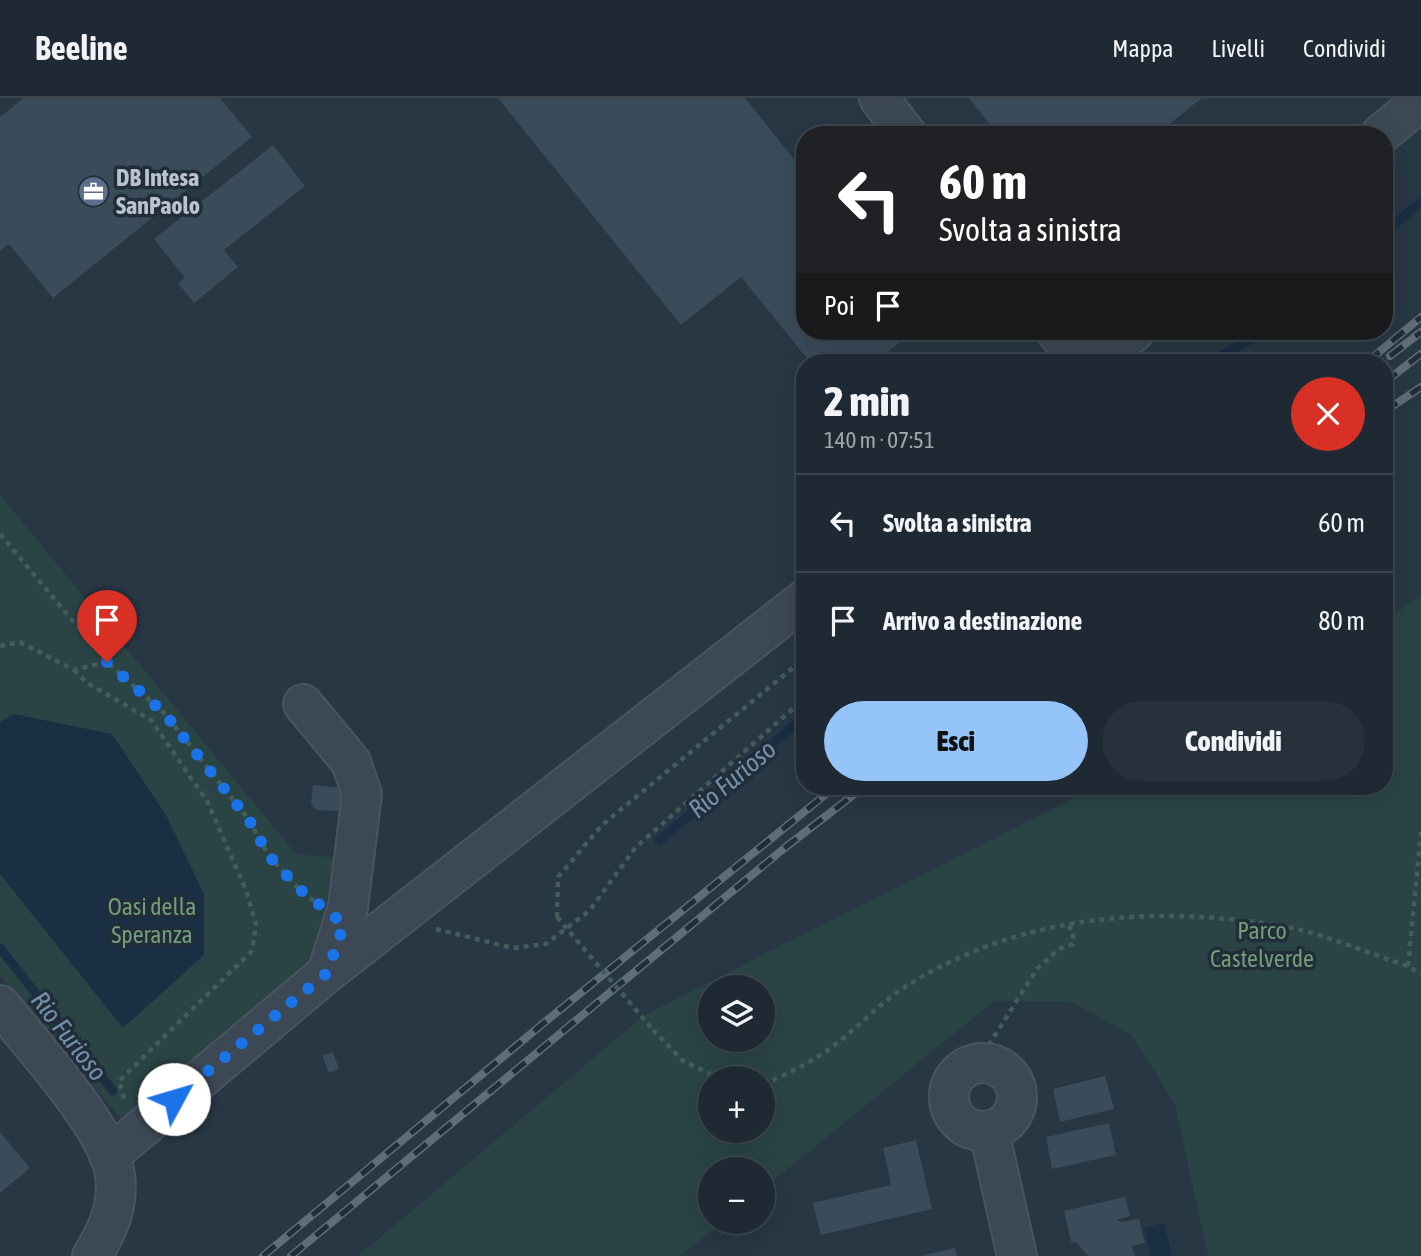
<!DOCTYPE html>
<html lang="it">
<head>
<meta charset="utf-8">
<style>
	:root { --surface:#1e2933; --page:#26313b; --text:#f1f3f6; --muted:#a1a6ac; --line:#3c454e; --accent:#94c4f8 }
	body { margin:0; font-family:"Asap Condensed",sans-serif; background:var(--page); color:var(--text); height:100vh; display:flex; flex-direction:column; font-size:26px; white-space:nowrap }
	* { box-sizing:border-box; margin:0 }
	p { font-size:23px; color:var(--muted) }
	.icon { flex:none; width:38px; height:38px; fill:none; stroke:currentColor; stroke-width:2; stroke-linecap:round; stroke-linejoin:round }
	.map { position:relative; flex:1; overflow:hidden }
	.panel { position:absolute; left:796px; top:256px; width:597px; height:441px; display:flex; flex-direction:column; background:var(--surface); border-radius:28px; box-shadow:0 7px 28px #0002,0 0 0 2px var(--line) }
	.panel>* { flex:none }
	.hud { position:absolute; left:796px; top:28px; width:597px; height:214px; border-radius:28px; box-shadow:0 7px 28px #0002,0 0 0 2px var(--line); background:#202124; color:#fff; overflow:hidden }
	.tools { position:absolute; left:698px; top:877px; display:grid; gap:14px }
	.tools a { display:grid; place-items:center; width:77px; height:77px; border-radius:50%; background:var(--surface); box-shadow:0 7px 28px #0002,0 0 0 2px var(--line); font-size:35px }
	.pin { position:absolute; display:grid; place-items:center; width:60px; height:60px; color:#fff; margin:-72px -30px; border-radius:50% 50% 50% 0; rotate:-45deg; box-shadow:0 0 7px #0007 }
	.pin .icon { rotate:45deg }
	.me { position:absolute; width:77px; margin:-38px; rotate:51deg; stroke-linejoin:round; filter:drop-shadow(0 0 5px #0008) }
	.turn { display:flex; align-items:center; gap:24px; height:147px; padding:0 28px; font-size:32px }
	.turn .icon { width:91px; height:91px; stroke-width:2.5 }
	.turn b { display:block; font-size:49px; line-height:60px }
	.then { display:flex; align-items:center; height:66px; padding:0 28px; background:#0003; gap:14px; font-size:26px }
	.round { display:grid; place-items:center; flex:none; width:74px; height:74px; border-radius:37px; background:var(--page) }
	.headline { display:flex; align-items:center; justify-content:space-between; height:119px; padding:0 28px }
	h1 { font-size:42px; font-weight:800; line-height:52px }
	.primary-button { display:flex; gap:14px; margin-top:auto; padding:14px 28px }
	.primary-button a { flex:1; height:80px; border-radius:42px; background:var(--accent); color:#111; font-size:28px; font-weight:800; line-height:80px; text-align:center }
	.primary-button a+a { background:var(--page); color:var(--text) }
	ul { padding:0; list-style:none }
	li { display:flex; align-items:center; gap:21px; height:98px; padding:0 28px; border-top:2px solid var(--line) }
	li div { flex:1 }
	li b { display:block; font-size:26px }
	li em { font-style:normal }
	header { display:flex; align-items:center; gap:42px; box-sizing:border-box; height:98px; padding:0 35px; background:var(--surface); border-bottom:2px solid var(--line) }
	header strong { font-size:33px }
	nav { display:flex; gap:38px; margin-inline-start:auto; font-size:24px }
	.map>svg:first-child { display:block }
	.green { fill:#2a4445; fill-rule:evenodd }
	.water { fill:#1a2f43 }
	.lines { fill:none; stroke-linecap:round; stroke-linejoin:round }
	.stream { stroke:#1a2f43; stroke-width:9 }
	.building { fill:#3a4b5a }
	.minor-casing { stroke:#495460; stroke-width:42 }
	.path { stroke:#435d5c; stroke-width:4.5; stroke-dasharray:5 5; stroke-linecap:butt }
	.minor { stroke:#3c4854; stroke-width:38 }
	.rail-casing { stroke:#5f6d7a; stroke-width:8 }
	.rail { stroke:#212d39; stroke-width:5; stroke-dasharray:16; stroke-linecap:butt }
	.path-bridge { stroke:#435d5c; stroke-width:4.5; stroke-dasharray:5 5; stroke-linecap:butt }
	.route { stroke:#1a73e8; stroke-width:12; stroke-dasharray:0 21.6 }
	.labels { text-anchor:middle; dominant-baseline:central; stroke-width:7; stroke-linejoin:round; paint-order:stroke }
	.poi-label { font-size:24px; font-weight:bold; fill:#bac3cd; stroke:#212d39; text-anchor:start }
	.park-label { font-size:24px; fill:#719e77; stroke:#212d39 }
	.water-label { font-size:26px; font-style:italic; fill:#7491ab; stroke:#212d39 }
</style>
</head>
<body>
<header>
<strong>Beeline</strong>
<nav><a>Mappa</a><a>Livelli</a><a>Condividi</a></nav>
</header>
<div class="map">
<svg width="1421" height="1158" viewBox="0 0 1421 1158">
	<rect width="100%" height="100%" fill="#283744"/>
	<path class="green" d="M 0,397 L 296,756 L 341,760 L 337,806 L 291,906 L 133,1035 L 0,878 Z
		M 1421,499 L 1421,1158 L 1208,1158 L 1175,1007 L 1132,937 L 1072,904 L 994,903 L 763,1091 L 763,1071 L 710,1071 L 710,1124 L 723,1124 L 680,1158 L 358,1158 L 646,916 L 1098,688 L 1384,688 L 1384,521 ZM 710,889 L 763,889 L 763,942 L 710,942 ZM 710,980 L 763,980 L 763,1032 L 710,1032 Z"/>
	<path class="water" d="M 14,616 L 112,636 L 166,717 L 204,796 L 204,857 L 123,930 L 0,776 L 0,624 Z
		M 1164,1125 L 1172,1158 L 1151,1158 L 1144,1130 Z"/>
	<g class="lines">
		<path class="stream" d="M 1384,135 L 1421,104
			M 1211,264 L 1265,233
			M 659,743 L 805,618
			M 0,850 L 113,993"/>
	</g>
	<path class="building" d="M 24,0 L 220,0 L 252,39 L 53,200 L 9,146 L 0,153 L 0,19 Z
		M 498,0 L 745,0 L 805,75 L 805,233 L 914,233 L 875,264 L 810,264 L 741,179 L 681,227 Z
		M 969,0 L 1202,0 L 1156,37 L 998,37 Z
		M 273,47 L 305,88 L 224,152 L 238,169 L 194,205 L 178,185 L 185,180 L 154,141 Z
		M 313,687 L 342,690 L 339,713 L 316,712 L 311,705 Z
		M 333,954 L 339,971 L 329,975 L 322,957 Z
		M 1105,978 L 1114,1011 L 1060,1024 L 1053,991 Z
		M 1109,1025 L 1116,1057 L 1052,1071 L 1046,1039 Z
		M 0,1034 L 30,1070 L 0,1095 Z
		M 916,1042 L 932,1111 L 821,1137 L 813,1105 L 891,1087 L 883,1050 Z
		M 1125,1099 L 1130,1118 L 1116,1122 L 1121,1124 L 1139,1121 L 1145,1145 L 1132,1148 L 1135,1158 L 1088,1158 L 1076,1144 L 1071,1144 L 1064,1113 Z
		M 955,1150 L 957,1158 L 924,1158 L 924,1157 Z"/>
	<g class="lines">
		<defs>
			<path id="minor" d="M 879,0 L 907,37
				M 1380,37 L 1421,3
				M 1056,233 L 1080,264
				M 1096,264 L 1135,233
				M 327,875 L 805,501
				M 0,907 C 30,945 110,1031 115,1077 C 119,1108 108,1132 92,1158
				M949 999a34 34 0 1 1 68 0a34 34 0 1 1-68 0Z
				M 989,1033 L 1017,1158
				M 109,1058 L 327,875 L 348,809 L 362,696 L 351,664 L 303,606"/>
		</defs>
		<use href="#minor" class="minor-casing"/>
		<path class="path" d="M 0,436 L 107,564 L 165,616 L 249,722 L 269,758 L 298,790 L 316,805
			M 0,548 L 20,544 L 74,572 L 107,564
			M 74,572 L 87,585 L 151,622 L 207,703 L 246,792 L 256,827 L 252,853 L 119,983 L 125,1004
			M 557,819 L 558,779 L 602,727 L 805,560
			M 436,831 L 513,850 L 546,846 L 589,813 L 636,749 L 805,600
			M 1408,868 L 1421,734
			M 653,932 L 683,963 L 719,980
			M 978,964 L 1037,871 L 1059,851 L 1073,846 L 1073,832 L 1065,826
			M 763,983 L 771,983 C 788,975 806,967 822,956 C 852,937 875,908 905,889 C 1019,816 1156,806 1287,829 C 1328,837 1369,856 1408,868 L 1421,876"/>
		<use href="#minor" class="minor"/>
		<defs>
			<path id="rail" d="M 1390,258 L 1421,234
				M 1367,264 L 1421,219
				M 1384,285 L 1421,256
				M 1384,314 L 1421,289
				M 263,1158 L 551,919 L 836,688
				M 291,1158 L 787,748 L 865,688"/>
		</defs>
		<use href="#rail" class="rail-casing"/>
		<use href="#rail" class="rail"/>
		<path class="path-bridge" d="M 557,819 L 653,932"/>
	</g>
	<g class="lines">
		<path class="route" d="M 107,564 L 165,616 L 249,722 L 269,758 L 298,790 L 344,826 L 327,875 L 174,1001"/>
	</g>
	<defs>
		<symbol id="office-disc" viewBox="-11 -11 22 22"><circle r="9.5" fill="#5c6f8a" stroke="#212d39"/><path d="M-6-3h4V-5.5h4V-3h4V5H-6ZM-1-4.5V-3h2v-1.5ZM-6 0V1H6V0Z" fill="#fff"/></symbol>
	</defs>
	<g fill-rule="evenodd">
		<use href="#office-disc" x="76" y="76" width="35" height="35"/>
	</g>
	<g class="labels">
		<g class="poi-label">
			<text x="116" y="79">DB Intesa<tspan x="116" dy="28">SanPaolo</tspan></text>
		</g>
		<g class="park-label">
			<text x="152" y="808">Oasi della<tspan x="152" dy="28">Speranza</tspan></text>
			<text x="1262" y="832">Parco<tspan x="1262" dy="28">Castelverde</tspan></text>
		</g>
		<g class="water-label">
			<text transform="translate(732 681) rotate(-40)">Rio Furioso</text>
			<text transform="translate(69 938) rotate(52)">Rio Furioso</text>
		</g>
	</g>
</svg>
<div class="tools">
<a><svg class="icon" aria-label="layers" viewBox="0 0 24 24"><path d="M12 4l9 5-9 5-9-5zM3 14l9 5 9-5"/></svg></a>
<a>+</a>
<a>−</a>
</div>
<div class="pin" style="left:107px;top:564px;background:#d93025"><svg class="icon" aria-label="arrive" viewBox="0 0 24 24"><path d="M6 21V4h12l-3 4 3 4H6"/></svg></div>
<svg class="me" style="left:174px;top:1001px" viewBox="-20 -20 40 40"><circle r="19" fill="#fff"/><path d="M0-13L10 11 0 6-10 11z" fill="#1a73e8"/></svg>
<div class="hud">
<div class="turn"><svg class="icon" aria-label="left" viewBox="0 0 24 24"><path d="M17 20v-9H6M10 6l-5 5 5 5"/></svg><div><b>60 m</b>Svolta a sinistra</div></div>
<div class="then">Poi<svg class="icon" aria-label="arrive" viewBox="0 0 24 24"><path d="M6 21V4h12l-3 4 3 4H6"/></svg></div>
</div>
<section class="panel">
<div class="headline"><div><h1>2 min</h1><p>140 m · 07:51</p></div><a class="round" style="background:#d93025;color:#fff"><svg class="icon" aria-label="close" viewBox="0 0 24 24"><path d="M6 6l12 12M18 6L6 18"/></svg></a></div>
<ul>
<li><svg class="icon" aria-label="left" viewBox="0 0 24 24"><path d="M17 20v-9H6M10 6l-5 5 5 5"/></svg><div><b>Svolta a sinistra</b></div><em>60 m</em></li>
<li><svg class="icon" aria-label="arrive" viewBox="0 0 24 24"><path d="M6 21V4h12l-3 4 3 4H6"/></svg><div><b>Arrivo a destinazione</b></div><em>80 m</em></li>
</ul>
<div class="primary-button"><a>Esci</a><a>Condividi</a></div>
</section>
</div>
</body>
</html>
